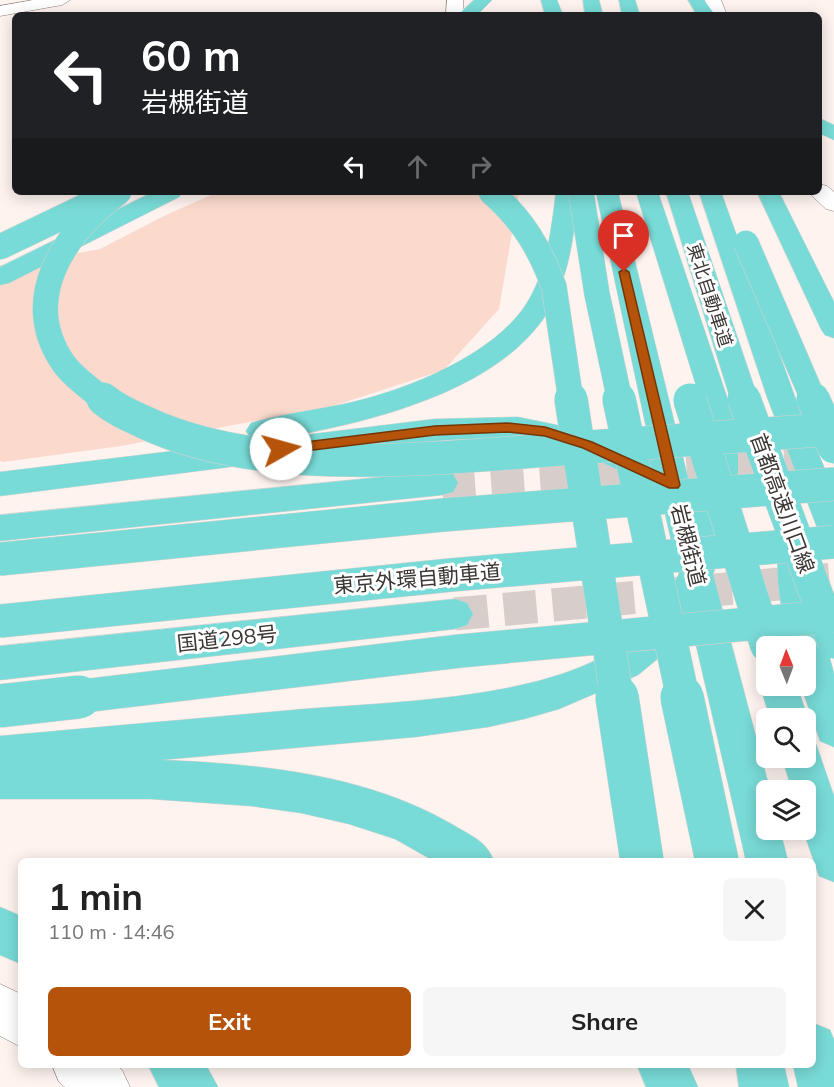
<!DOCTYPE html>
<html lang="en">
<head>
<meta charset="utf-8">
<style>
	:root { --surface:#fff; --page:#f6f6f6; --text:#222; --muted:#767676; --accent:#b45309 }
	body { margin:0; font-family:Mulish,"Noto Sans JP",sans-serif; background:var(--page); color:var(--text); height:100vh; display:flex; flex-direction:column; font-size:22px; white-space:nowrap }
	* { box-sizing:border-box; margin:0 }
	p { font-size:20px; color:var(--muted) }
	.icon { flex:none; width:33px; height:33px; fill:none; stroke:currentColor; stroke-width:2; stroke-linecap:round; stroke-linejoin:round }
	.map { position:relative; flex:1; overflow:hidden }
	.drawer { position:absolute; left:18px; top:858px; width:798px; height:210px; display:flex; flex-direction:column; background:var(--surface); border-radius:9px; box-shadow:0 3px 15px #0003 }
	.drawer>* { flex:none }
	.banner { position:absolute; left:12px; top:12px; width:810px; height:183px; border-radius:9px; box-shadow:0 3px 15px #0003; background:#202124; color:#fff; overflow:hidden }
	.needle { width:39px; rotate:359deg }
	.buttons { position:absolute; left:756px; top:636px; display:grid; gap:12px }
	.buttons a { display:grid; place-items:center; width:60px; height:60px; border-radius:9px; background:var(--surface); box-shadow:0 3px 15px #0003; font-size:30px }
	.pin { position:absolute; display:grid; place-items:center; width:51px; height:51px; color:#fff; margin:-62px -26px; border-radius:50% 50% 50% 0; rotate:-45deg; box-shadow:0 0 6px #0007 }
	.pin .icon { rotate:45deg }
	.me { position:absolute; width:66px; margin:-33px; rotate:83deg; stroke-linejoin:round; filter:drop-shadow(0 0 4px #0008) }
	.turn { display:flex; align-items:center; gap:21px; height:126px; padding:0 30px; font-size:27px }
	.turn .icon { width:78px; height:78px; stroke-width:2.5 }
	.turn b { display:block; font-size:42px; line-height:51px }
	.lanes { display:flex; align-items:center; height:57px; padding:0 30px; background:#0003; justify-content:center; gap:30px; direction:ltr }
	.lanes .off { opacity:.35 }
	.round { display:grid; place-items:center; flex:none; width:63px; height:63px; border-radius:9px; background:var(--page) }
	.headline { display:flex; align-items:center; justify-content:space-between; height:102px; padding:0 30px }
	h1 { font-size:36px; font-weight:700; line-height:45px }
	.cta { display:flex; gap:12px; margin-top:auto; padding:12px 30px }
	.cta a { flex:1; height:69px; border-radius:9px; background:var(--accent); color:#fff; font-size:24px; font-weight:700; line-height:69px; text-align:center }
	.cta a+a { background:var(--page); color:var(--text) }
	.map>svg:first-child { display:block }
	.green { fill:#fbdacd }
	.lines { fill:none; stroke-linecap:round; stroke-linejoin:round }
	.highway-tunnel { stroke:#d7cdca; stroke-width:33; stroke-dasharray:33 16; stroke-linecap:butt }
	.street-casing { stroke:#8a7e79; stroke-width:1 }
	.highway-casing { stroke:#d4d3d2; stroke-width:1 }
	.street { fill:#fff; fill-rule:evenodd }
	.highway { fill:#79dbd7; fill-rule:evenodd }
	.highway-bridge-far2-casing { stroke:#d4d3d2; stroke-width:26; stroke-linecap:butt }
	.highway-bridge-far1-casing { stroke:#d4d3d2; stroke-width:34; stroke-linecap:butt }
	.highway-bridge-casing { stroke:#d4d3d2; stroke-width:44; stroke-linecap:butt }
	.highway-bridge-far2 { stroke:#79dbd7; stroke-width:25 }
	.highway-bridge-far1 { stroke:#79dbd7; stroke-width:33 }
	.highway-bridge { stroke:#79dbd7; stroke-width:43 }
	.route { fill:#b45309; stroke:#753606; stroke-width:1.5 }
	.labels { text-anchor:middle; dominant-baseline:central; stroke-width:6; stroke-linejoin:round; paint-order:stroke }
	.far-street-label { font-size:18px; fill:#3b3634; stroke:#fff }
	.street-label { font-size:21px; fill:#3b3634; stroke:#fff }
</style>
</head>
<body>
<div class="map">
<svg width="834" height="1087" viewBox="0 0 834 1087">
	<rect width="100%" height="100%" fill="#fef3ef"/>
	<path class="green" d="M 218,192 L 519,192 L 499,309 L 444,370 L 330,407 L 121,446 L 3,462 L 0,461 L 0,265 L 6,266 L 100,249 L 166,215 Z"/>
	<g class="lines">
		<path class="highway-tunnel" d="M 442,483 L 834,454
			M 455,614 L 834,579"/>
		<defs>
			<path id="street" d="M 33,0 L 70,0 L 62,5 L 0,16 L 0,6 Z
				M 447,0 L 463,0 L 464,15 L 446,15 Z
				M 705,0 L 721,0 L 727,15 L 709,15 Z
				M 819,184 L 827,186 L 834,192 L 834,211 L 826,209 L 808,192 L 819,192 Z
				M 0,984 L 21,994 L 21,1047 L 0,1036 Z
				M 52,1065 L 116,1065 L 122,1070 L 130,1087 L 65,1087 L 59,1082 Z"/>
			<path id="highway" d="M 474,0 L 492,0 L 477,15 L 458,15 Z
				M 541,0 L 557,0 L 563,15 L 545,15 Z
				M 583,0 L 599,0 L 603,15 L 585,15 Z
				M 619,0 L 635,0 L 640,15 L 622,15 Z
				M 688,0 L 704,0 L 715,15 L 697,15 Z
				M 819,118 L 834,125 L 834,140 L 819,133 Z
				M 153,192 L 182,192 L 179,197 L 9,283 L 0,285 L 0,267 Z
				M 556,192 L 578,192 C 575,228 571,265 555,299 C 512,388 377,420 288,437 L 435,419 L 518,417 L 576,429 L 618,444 L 653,460 L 596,192 L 618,192 L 688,478 L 705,488 L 708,446 L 703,408 L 636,192 L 658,192 L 735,421 L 738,446 L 738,475 L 734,506 L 727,537 L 713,574 L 770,790 L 766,790 L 766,830 L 780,830 L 788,861 L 746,861 L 690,619 L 661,656 L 638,675 L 559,709 L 524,719 L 488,727 L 415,737 L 161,760 C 261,764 367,774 455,826 C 473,837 486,841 494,861 L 434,861 L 395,839 L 349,824 L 301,813 L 251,806 L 151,799 L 0,799 L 0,736 C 101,727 203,718 304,709 C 394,702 533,699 611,652 C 640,634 663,604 679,574 L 660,492 C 578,445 529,433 435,441 L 0,496 L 0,472 L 257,441 L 251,439 L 246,431 L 251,423 C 284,413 319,410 353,402 C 409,389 492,355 525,306 C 547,273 551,230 556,192 Z
				M 666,192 L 688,192 L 758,398 L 754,405 L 744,408 L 734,405 L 730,398 Z
				M 699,192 L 721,192 L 795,397 L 834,491 L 834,543 L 822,539 L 818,530 L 767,397 Z
				M 757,192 L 779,192 L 834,302 L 834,338 L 825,335 L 821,329 Z
				M 442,471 L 453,474 L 458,483 L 453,492 L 442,495 L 0,541 L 0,515 Z
				M 796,526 L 808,530 L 812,540 L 812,565 L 818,613 L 834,674 L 834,747 L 820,741 L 801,686 L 806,686 L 806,646 L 790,646 C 782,616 770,559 784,530 Z
				M 455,599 L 467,603 L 473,614 L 467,625 L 455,629 L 0,680 L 0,646 Z
				M 766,674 L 766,686 L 797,686 L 808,718 L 806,724 L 806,718 L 770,718 L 760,686 Z
				M 806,740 L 816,744 L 834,796 L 834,882 L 819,876 L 803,830 L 806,830 L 806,790 L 792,790 L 782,758 L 806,758 Z
				M 0,907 L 21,916 L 21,964 L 0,955 Z
				M 813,1023 L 830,1030 L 834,1040 L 834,1087 L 798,1087 L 793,1065 L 813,1065 Z
				M 148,1065 L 206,1065 L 218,1087 L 159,1087 Z
				M 637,1065 L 688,1065 L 698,1087 L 646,1087 Z
				M 736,1065 L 784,1065 L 789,1087 L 739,1087 Z"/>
		</defs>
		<use href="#street" class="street-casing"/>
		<use href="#highway" class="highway-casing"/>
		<use href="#street" class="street"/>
		<use href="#highway" class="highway"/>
		<defs>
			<path id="highway-bridge-far2" d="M 491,192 C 522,219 540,248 554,287 L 571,401
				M 581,192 L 597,294 L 620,401
				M 746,243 L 814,401
				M 0,247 L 96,201
				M 744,398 L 745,401
				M 105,401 C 91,389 74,378 64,364 C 18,299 65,232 119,192"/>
			<path id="highway-bridge-far1" d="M 103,399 C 116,410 131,416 146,423 C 269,480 445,457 576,448 C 662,442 748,435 834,429
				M 571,399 L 617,698
				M 619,399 L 683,698
				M 744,399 L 834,642
				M 813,399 L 834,447
				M 690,400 L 767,646
				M 0,559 L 443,515 L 834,484
				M 0,621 L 451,575 L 834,542
				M 66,698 L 460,651 L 834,616"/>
			<path id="highway-bridge" d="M 617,697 L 642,861
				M 682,697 L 717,861
				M 0,706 L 79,697"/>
		</defs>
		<use href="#highway-bridge-far2" class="highway-bridge-far2-casing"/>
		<use href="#highway-bridge-far1" class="highway-bridge-far1-casing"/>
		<use href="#highway-bridge" class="highway-bridge-casing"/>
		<use href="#highway-bridge-far2" class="highway-bridge-far2"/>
		<use href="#highway-bridge-far1" class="highway-bridge-far1"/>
		<use href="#highway-bridge" class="highway-bridge"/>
	</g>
	<path class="route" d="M 624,269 L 629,272 L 680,485 L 678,488 L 669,488 L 583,448 L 545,436 L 507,432 L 435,435 L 281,454 L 275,449 L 281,445 L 435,426 L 507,423 L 545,427 L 592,442 L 665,475 L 619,272 Z"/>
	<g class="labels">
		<g class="far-street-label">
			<text transform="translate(710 295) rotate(72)">東北自動車道</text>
		</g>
		<g class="street-label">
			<text transform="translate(783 503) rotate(70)">首都高速川口線</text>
			<text transform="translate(689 545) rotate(76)">岩槻街道</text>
			<text transform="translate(417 578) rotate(-5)">東京外環自動車道</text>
			<text transform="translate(227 638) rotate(-6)">国道298号</text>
		</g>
	</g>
</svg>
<div class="buttons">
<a><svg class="needle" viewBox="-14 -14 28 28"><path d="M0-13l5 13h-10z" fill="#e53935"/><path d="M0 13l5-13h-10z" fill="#767676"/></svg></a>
<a><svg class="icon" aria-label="search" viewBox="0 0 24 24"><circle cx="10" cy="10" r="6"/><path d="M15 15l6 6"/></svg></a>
<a><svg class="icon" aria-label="layers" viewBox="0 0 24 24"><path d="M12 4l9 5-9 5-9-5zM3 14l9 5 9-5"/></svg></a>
</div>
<div class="pin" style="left:624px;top:272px;background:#d93025"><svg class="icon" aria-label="arrive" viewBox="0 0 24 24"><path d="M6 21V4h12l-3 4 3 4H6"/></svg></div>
<svg class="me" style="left:281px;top:449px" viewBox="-20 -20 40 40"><circle r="19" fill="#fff"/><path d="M0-13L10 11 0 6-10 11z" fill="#b45309"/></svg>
<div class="banner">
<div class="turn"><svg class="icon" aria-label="left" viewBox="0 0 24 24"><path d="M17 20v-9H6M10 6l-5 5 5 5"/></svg><div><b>60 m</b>岩槻街道</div></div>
<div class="lanes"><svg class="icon" aria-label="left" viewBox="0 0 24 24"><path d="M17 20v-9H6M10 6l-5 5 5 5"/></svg><svg class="icon off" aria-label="ahead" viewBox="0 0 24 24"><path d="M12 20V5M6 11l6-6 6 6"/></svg><svg class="icon off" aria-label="right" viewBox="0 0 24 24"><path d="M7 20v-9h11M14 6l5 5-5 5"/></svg></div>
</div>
<section class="drawer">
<div class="headline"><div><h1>1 min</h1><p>110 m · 14:46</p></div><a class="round"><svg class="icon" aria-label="close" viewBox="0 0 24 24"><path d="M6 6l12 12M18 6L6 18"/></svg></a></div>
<div class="cta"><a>Exit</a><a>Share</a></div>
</section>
</div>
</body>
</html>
